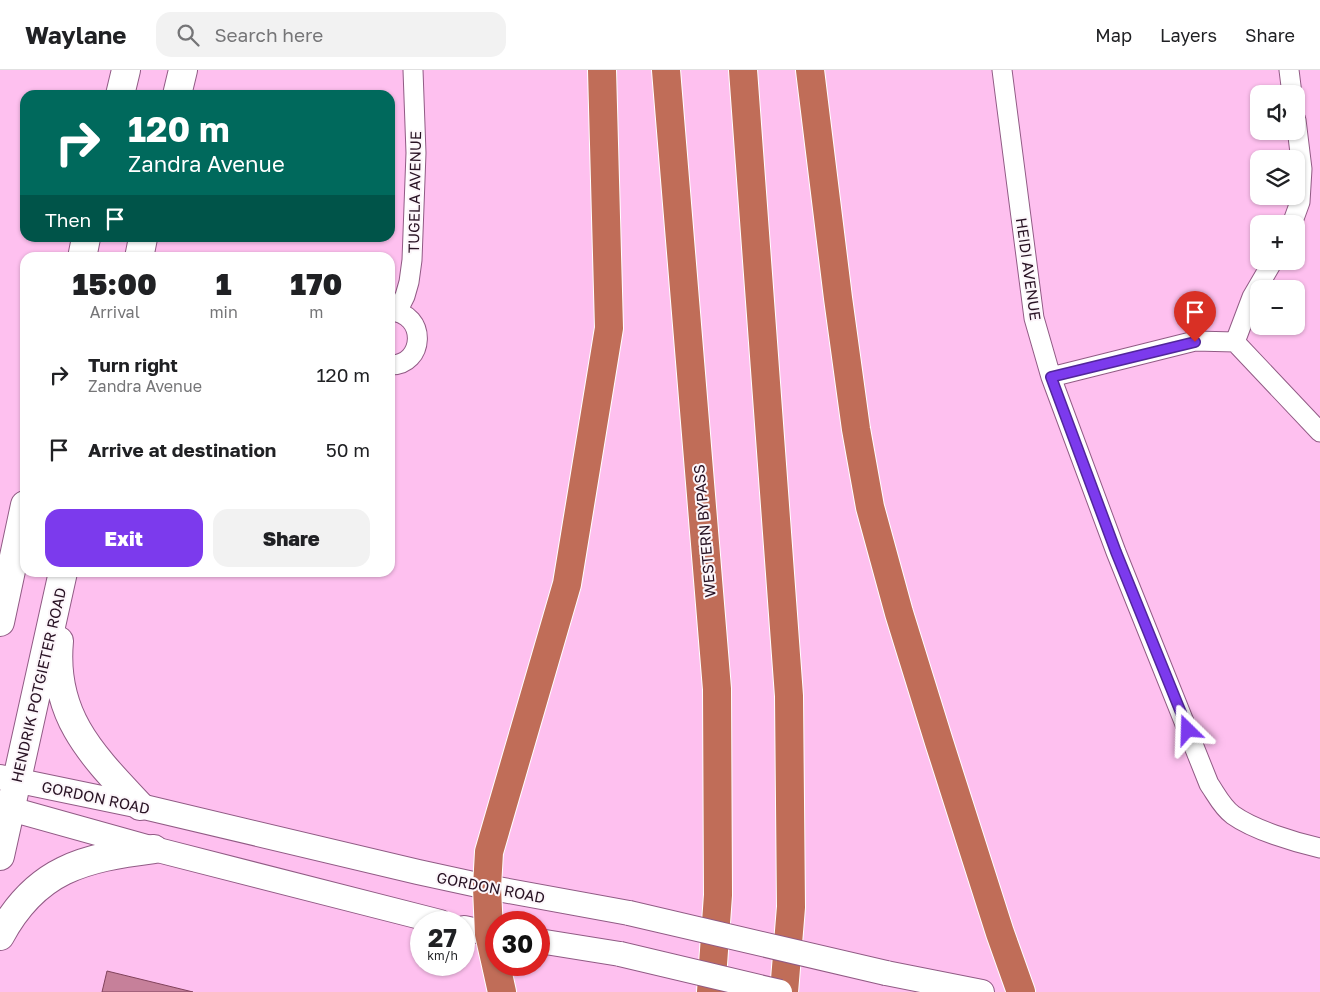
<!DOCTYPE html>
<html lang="en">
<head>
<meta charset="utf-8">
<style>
	:root { --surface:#fff; --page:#f2f2f2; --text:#202124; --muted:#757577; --line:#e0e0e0; --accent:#7c3aed }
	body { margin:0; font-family:"Golos Text",sans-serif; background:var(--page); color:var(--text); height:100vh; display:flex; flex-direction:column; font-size:19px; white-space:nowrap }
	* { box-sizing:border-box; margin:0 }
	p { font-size:16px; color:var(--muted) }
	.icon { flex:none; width:28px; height:28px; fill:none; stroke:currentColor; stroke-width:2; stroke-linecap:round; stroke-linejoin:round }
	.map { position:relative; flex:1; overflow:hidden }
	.sheet { position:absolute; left:20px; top:182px; width:375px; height:325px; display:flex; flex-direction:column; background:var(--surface); border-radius:15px; box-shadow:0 1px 4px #0004 }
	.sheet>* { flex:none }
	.top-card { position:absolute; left:20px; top:20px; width:375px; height:152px; border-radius:15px; box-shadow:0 1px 4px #0004; background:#00695c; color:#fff; overflow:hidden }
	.controls { position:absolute; left:1250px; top:15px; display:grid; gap:10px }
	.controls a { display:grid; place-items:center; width:55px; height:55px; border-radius:10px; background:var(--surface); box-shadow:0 1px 4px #0004; font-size:25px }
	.speed { position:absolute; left:410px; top:841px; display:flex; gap:10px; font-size:25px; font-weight:700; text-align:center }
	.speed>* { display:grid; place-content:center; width:65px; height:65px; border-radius:50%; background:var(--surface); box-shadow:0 1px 4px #0004; line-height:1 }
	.speed small { font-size:12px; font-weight:400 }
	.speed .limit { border:8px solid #d22; background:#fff; color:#111 }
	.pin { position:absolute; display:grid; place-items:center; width:42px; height:42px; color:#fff; margin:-51px -21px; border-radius:50% 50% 50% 0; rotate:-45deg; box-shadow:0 0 5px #0007 }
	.pin .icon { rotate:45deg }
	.me { position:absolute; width:55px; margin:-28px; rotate:338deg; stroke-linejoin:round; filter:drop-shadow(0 0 4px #0008) }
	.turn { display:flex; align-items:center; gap:18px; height:105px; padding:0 25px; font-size:22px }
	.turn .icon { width:65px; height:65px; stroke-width:2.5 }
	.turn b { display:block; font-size:35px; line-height:42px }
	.then { display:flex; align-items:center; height:48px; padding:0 25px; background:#0003; gap:10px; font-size:19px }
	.eta { display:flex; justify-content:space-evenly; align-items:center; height:85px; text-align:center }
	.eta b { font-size:30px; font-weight:800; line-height:35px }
	.button { display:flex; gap:10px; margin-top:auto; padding:10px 25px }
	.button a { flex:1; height:58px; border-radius:15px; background:var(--accent); color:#fff; font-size:20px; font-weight:800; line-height:58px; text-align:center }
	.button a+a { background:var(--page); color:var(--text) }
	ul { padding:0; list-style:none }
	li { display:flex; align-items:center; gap:15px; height:75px; padding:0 25px }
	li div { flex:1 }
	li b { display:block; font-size:19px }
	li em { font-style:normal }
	header { display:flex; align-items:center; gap:30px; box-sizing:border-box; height:70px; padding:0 25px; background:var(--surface); border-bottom:1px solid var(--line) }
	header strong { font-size:24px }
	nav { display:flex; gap:28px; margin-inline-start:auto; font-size:18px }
	.search { width:350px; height:45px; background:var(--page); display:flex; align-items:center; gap:12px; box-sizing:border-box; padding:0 18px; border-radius:15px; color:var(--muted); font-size:19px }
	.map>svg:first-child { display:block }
	.building { fill:#c6809a; stroke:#81425c }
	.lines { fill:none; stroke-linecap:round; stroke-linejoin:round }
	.minor-casing { stroke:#915b85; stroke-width:21 }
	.tertiary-casing { stroke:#915b85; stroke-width:26 }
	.secondary-casing { stroke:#915b85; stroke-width:30 }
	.motorway-casing { stroke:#fff; stroke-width:30 }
	.minor { stroke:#fff; stroke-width:19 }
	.tertiary { stroke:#fff; stroke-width:24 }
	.secondary { stroke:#fff; stroke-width:28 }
	.motorway { stroke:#c06d58; stroke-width:28 }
	.tertiary-bridge-casing { stroke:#915b85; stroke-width:26; stroke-linecap:butt }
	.tertiary-bridge { stroke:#fff; stroke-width:24 }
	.route-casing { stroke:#51269a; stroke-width:12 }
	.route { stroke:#7c3aed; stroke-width:9 }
	.labels { text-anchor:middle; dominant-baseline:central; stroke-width:4; stroke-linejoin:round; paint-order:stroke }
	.street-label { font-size:15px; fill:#281223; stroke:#fcf6fa }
</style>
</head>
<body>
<header>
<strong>Waylane</strong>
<div class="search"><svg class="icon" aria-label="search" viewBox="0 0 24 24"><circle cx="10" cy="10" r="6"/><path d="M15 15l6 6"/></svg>Search here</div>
<nav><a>Map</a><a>Layers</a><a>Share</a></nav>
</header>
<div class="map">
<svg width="1320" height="922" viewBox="0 0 1320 922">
	<rect width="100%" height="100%" fill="#fec0ef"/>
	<path class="building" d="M 107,901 L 193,922 L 102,922 Z"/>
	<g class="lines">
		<defs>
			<path id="minor" d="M 1002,0 L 1034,248 L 1051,307 L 1116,482 L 1209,714 C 1216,724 1222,737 1233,745 C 1254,760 1294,772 1320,778
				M 1289,0 L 1292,24
				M 1292,154 L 1300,132 L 1302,99 L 1296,50
				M 390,241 C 428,243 425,296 390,295
				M 397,242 L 405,226 L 409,212 L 412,190 L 416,83 L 413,0
				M 1235,272 L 1252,227 L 1273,191
				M 1051,307 L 1195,271 L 1235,272 L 1320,362"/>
			<path id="tertiary" d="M 0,707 L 140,736 L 418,802 L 487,817 L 629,843
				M 0,736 L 154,779 L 440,852
				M 464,858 L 496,865
				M 539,871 L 620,884
				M 886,903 L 982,922"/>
			<path id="secondary" d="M 120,25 L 126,0
				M 177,25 L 183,0
				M 82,188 L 86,168
				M 139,188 L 143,168
				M 0,552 L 25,435
				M 59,571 C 52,646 92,685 140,736
				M 0,786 L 63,502
				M 0,866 C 36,799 83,788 154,779"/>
			<path id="motorway" d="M 666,0 L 717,619 L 718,825 L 711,922
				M 743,0 L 789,626 L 791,837 L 784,922
				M 810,0 L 838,228 L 856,359 L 870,437 L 899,543 L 939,672 L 1000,863 L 1021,922
				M 496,895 L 489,864 L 487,817 L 489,782 L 567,514 L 609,258 L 602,0
				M 496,895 L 502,922"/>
		</defs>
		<use href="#minor" class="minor-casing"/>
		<use href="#tertiary" class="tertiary-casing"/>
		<use href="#secondary" class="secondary-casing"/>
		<use href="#motorway" class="motorway-casing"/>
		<use href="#minor" class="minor"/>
		<use href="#tertiary" class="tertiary"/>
		<use href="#secondary" class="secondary"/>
		<use href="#motorway" class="motorway"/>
		<defs>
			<path id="tertiary-bridge" d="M 629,843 L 886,903
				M 620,884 L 780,922"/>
		</defs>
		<use href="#tertiary-bridge" class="tertiary-bridge-casing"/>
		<use href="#tertiary-bridge" class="tertiary-bridge"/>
	</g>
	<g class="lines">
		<defs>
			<path id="route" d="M 1188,660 L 1116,482 L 1051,307 L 1195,272"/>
		</defs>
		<use href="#route" class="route-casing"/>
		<use href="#route" class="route"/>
	</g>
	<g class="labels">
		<g class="street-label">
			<text transform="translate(414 122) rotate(-89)">TUGELA AVENUE</text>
			<text transform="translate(1029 199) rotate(82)">HEIDI AVENUE</text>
			<text transform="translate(704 461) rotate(-95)">WESTERN BYPASS</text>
			<text transform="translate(38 615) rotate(-77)">HENDRIK POTGIETER ROAD</text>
			<text transform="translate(96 727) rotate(12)">GORDON ROAD</text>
			<text transform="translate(491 817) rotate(11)">GORDON ROAD</text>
		</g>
	</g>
</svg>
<div class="controls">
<a><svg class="icon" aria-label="sound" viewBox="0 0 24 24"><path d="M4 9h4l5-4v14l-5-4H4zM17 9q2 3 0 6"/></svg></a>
<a><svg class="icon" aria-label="layers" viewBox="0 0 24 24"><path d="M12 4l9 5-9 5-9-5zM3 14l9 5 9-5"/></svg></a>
<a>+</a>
<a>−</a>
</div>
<div class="speed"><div>27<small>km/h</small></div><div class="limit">30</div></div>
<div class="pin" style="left:1195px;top:272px;background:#d93025"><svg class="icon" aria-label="arrive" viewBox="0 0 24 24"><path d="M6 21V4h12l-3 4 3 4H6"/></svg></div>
<svg class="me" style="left:1188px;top:660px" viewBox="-20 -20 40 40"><path d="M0-17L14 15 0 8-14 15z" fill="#7c3aed" stroke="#fff" stroke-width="4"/></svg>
<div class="top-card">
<div class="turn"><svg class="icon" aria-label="right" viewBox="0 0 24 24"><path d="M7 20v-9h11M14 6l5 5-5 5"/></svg><div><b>120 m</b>Zandra Avenue</div></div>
<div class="then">Then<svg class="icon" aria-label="arrive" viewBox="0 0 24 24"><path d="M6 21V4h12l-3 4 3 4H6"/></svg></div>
</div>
<section class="sheet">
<div class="eta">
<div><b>15:00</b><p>Arrival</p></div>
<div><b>1</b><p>min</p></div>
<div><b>170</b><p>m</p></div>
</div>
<ul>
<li><svg class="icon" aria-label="right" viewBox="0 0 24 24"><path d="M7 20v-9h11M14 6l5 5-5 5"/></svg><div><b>Turn right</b><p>Zandra Avenue</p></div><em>120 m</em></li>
<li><svg class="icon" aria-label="arrive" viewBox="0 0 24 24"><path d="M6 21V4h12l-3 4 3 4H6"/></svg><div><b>Arrive at destination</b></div><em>50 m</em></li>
</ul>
<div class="button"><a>Exit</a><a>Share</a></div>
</section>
</div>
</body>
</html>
